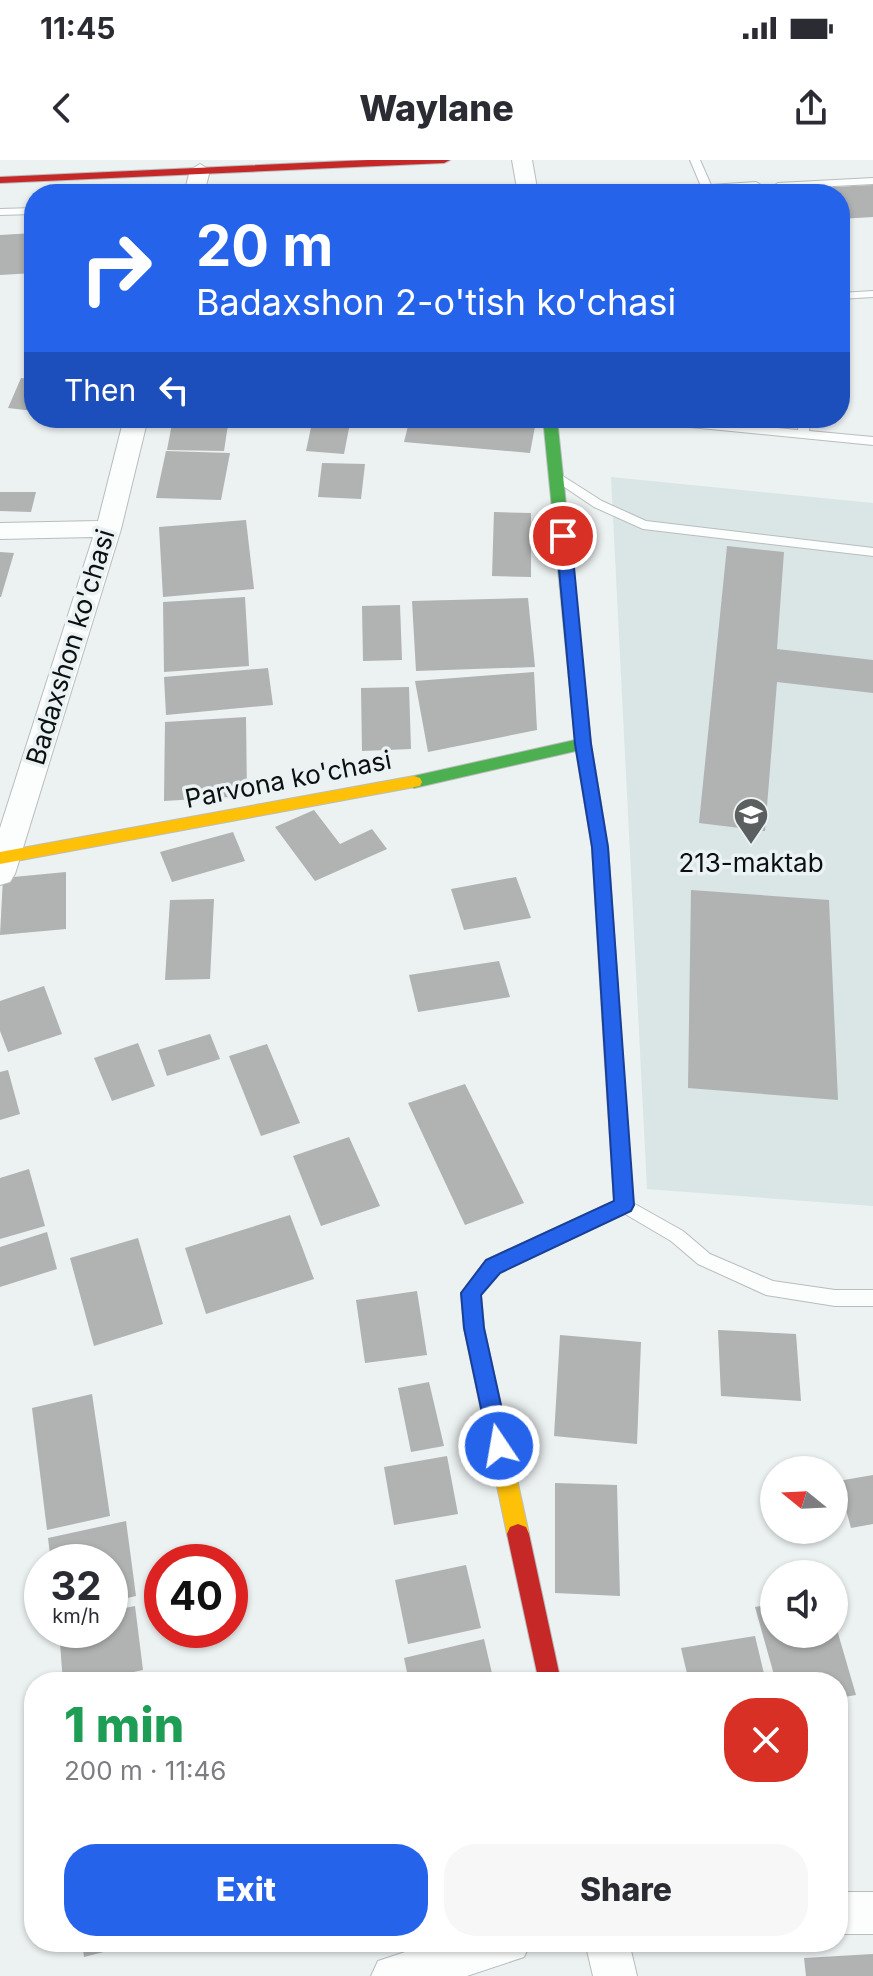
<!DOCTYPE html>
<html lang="en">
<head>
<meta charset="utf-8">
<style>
	:root { --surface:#fff; --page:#f7f7f7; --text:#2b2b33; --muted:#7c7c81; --accent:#2563eb }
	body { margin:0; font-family:Inter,sans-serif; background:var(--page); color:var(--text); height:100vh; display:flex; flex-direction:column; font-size:30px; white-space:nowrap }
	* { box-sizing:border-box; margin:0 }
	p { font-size:26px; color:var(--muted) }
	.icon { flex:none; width:44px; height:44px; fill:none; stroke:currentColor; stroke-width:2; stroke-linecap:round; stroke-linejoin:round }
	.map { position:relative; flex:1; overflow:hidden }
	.drawer { position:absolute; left:24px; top:1512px; width:824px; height:280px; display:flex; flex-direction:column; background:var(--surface); border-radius:32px; box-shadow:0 2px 6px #0004 }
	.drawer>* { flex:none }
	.guide { position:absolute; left:24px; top:24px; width:826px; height:244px; border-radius:32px; box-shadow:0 2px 6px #0004; background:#2563eb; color:#fff; overflow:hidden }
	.needle { width:52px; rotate:288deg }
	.buttons { position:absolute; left:760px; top:1296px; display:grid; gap:16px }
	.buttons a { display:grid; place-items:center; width:88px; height:88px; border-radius:50%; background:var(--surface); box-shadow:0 2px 6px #0004; font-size:40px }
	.speed { position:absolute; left:24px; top:1384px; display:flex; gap:16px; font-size:40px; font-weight:700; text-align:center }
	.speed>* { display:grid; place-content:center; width:104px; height:104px; border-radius:50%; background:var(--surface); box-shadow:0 2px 6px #0004; line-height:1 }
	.speed small { font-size:20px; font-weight:400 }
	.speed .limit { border:12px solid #d22; background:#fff; color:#111 }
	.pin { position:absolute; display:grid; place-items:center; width:68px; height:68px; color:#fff; margin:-34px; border:4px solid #fff; border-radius:50%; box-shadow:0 2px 8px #0007 }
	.me { position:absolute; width:88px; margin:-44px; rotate:348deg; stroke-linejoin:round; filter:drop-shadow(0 0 6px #0008) }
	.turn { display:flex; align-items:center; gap:28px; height:168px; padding:0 40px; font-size:36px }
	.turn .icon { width:104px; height:104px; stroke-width:2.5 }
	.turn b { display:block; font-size:56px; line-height:68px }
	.then { display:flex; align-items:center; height:76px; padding:0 40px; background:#0003; gap:16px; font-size:30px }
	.round { display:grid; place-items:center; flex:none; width:84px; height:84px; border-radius:32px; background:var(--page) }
	.overview { display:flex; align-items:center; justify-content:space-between; height:136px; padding:0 40px }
	h1 { font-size:48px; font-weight:800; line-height:60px; color:#1e9e55 }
	.action { display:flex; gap:16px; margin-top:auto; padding:16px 40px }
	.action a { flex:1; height:92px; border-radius:32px; background:var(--accent); color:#fff; font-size:32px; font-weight:800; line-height:92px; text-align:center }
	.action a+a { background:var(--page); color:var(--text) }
	.status { display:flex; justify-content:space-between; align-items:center; height:56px; padding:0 40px; background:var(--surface); direction:ltr }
	.status svg { height:22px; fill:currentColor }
	header { display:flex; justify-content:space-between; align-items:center; height:104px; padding:0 40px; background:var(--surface); font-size:36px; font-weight:800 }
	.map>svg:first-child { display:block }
	.built { fill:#dae5e6 }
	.building { fill:#b1b2b2 }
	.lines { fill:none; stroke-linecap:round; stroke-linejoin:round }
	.lane-casing { stroke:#b9bdbd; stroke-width:2 }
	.street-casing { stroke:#b9bdbd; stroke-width:2 }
	.fast-casing { stroke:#b9bdbd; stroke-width:2 }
	.slow-casing { stroke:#b9bdbd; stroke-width:2 }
	.jam-casing { stroke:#b9bdbd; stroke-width:2 }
	.lane { fill:#fcfdfd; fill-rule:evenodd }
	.street { fill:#fcfdfd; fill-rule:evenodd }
	.fast { fill:#4caf50; fill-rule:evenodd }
	.slow { fill:#ffc107; fill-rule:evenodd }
	.jam { fill:#c62828; fill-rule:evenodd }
	.route { fill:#2563eb; stroke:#184099; stroke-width:2 }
	.labels { text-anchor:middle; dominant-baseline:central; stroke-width:7; stroke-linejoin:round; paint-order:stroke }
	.street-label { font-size:26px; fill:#0d1010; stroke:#eaf2f3 }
	.poi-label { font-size:26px; fill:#0d1010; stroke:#eaf2f3 }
</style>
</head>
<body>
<div class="status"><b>11:45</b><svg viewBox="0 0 49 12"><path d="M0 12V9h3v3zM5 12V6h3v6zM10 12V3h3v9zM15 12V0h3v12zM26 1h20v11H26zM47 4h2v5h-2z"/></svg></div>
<header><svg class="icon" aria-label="back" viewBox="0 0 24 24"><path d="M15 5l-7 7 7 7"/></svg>Waylane<svg class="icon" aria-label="share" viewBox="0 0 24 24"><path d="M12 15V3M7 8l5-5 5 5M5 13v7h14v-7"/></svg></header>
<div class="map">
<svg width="873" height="1816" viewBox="0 0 873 1816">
	<rect width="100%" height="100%" fill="#ecf1f1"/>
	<path class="built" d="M 611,317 L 873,343 L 873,1046 L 647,1029 Z"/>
	<path class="building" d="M 873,25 L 873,57 L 840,59 L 840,34 L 761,34 L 759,31 Z
		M 34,73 L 34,113 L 0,115 L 0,75 Z
		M 21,218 L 34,219 L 34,251 L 8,248 Z
		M 173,258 L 229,258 L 224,291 L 167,290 Z
		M 313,258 L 351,258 L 344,294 L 306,291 Z
		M 410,258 L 500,258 L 536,261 L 530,293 L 404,282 Z
		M 166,291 L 230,293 L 221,340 L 156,338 Z
		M 322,303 L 365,304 L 361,339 L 318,337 Z
		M 0,332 L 36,332 L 31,352 L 0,351 Z
		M 494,352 L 531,353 L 531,417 L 492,416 Z
		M 246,360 L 254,429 L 163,437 L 159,367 Z
		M 727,386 L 784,392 L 777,489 L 873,500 L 873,533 L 777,522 L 765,671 L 699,663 Z
		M 0,392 L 14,393 L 1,437 L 0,437 Z
		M 245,437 L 249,506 L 164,512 L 163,442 Z
		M 528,438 L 535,507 L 416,511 L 412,441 Z
		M 400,445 L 402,500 L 363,501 L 362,446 Z
		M 268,508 L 273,545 L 166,555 L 164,517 Z
		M 534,512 L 537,570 L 428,592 L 415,521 Z
		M 409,527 L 411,589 L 362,591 L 361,528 Z
		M 246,557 L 247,636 L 164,641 L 165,562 Z
		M 314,650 L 340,684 L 372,669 L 387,689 L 315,721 L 275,667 Z
		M 233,672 L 245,701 L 172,722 L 160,692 Z
		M 66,712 L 66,769 L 0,775 L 3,718 Z
		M 516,717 L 531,758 L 464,770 L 451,729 Z
		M 691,730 L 829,740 L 838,940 L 688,928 Z
		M 214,739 L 210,819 L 165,820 L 170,740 Z
		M 499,801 L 510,837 L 418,852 L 409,815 Z
		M 44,826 L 62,874 L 8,892 L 0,871 L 0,841 Z
		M 210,874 L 220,899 L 167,916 L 158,890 Z
		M 138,883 L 155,926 L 112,941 L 94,898 Z
		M 267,884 L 300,963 L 261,976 L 229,896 Z
		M 8,910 L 20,954 L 0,960 L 0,912 Z
		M 465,924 L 524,1043 L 465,1065 L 408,943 Z
		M 349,977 L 380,1046 L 321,1066 L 293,996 Z
		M 29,1009 L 45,1066 L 0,1079 L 0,1018 Z
		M 290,1055 L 314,1119 L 206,1154 L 185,1088 Z
		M 47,1072 L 57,1109 L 0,1127 L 0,1087 Z
		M 138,1078 L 163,1164 L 94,1186 L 70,1098 Z
		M 417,1131 L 427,1195 L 365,1203 L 356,1140 Z
		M 718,1170 L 796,1174 L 801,1241 L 721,1236 Z
		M 560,1175 L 641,1182 L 637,1284 L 554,1276 Z
		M 429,1222 L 444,1286 L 411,1292 L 398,1228 Z
		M 92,1234 L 110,1356 L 47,1370 L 32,1248 Z
		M 447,1296 L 458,1354 L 394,1365 L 384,1307 Z
		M 873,1315 L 873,1364 L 851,1368 L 838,1321 Z
		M 555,1323 L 617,1325 L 620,1436 L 555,1433 Z
		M 126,1361 L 136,1436 L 110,1442 L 110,1402 L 51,1402 L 48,1378 Z
		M 466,1405 L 481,1468 L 408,1484 L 395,1420 Z
		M 774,1444 L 774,1474 L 834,1474 L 835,1463 L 856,1535 L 838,1538 L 838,1522 L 776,1522 L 755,1447 Z
		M 135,1446 L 143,1510 L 87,1522 L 63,1522 L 59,1470 L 110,1470 L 110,1451 Z
		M 755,1476 L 766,1522 L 689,1522 L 681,1488 Z
		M 484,1479 L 494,1522 L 409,1522 L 404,1498 Z
		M 82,1782 L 139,1782 L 139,1783 L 84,1797 Z
		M 873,1794 L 873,1816 L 806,1816 L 804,1798 Z"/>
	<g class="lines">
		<defs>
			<path id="lane" d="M 690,0 L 700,0 L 711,25 L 756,22 L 761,25 L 756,28 L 668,33 L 667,31 L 672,28 L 701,26 Z
				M 873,18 L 873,24 L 778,29 L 773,26 L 778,23 Z
				M 34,48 L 34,54 L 0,55 L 0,49 Z
				M 873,131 L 873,137 L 840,139 L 840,133 Z
				M 633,258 L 676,258 L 798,270 L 799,258 L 811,258 L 809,271 L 873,277 L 873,285 L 639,262 Z
				M 558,313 L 602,341 L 646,361 L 873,388 L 873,396 L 643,369 L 594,347 L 554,320 L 552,317 Z
				M 626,1039 L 683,1071 L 710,1094 L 773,1121 L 835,1130 L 873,1130 L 873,1146 L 835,1146 L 766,1135 L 698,1104 L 671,1081 L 620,1051 L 618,1046 L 620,1041 Z"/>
			<path id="street" d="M 512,0 L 532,0 L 538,34 L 518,34 Z
				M 200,4 L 210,10 L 204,34 L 184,34 L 190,10 Z
				M 124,258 L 148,258 L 121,369 L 15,714 L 10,722 L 0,725 L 0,668 L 93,377 L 0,379 L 0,363 L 98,361 Z
				M 838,1732 L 873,1732 L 873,1774 L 838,1774 Z
				M 435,1782 L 531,1782 L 524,1797 L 467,1816 L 371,1816 L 378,1801 Z
				M 585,1782 L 629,1782 L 637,1816 L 593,1816 Z"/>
			<path id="fast" d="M 543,258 L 557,258 L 591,584 L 608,687 L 622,887 L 619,892 L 607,892 L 604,887 L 592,687 L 576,591 L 414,628 L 406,622 L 414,616 L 575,580 Z"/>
			<path id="slow" d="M 414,616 L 420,618 L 422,622 L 420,626 L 0,704 L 0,692 Z
				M 613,880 L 619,882 L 622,887 L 633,1045 L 631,1051 L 500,1112 L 481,1135 L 484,1168 L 529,1374 L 526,1381 L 518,1384 L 510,1381 L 507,1374 L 464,1168 L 461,1133 L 486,1100 L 614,1041 L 604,887 L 607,882 Z"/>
			<path id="jam" d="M 368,0 L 450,0 L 444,3 L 0,23 L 0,17 Z
				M 518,1364 L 526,1367 L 529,1374 L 561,1522 L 539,1522 L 507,1374 L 510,1367 Z"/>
		</defs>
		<use href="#lane" class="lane-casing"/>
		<use href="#street" class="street-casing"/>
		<use href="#fast" class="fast-casing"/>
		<use href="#slow" class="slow-casing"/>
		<use href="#jam" class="jam-casing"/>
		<use href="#lane" class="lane"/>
		<use href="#street" class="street"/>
		<use href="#fast" class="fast"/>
		<use href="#slow" class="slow"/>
		<use href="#jam" class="jam"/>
	</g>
	<path class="route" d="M 563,371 L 571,376 L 591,584 L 608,687 L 634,1045 L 631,1051 L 500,1113 L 481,1135 L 484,1168 L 510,1286 L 507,1293 L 499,1296 L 492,1293 L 489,1286 L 464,1168 L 461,1133 L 486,1100 L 614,1041 L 592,687 L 575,584 L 556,376 Z"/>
	<defs>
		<symbol id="school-pin" viewBox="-11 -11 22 30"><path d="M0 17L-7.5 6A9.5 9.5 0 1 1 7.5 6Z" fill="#5b5f5f" stroke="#eaf2f3"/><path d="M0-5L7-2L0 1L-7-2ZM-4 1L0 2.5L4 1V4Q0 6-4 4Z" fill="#fff"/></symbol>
	</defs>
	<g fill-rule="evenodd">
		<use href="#school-pin" x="731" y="635" width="40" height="54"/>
	</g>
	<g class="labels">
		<g class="street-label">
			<text transform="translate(70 487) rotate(-73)">Badaxshon ko'chasi</text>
			<text transform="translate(288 619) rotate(-11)">Parvona ko'chasi</text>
		</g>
		<g class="poi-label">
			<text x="751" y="702">213-maktab</text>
		</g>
	</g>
</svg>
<div class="buttons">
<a><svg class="needle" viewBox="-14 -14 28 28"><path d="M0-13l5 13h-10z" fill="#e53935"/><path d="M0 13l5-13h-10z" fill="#7c7c81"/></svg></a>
<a><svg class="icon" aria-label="sound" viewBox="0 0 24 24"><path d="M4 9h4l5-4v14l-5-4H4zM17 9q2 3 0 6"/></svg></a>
</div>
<div class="speed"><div>32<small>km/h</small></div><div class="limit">40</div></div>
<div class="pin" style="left:563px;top:376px;background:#d93025"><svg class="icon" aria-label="arrive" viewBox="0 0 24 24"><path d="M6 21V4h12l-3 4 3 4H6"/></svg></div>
<svg class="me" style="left:499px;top:1286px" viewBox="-20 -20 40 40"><circle r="17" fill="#2563eb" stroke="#fff" stroke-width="3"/><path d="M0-11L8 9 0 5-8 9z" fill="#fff"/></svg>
<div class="guide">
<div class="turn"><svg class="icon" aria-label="right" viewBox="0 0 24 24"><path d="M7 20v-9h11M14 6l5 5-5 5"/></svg><div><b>20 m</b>Badaxshon 2-o'tish ko'chasi</div></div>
<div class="then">Then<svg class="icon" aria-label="left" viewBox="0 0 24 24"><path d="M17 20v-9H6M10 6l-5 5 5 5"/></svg></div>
</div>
<section class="drawer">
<div class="overview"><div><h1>1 min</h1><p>200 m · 11:46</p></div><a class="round" style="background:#d93025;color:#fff"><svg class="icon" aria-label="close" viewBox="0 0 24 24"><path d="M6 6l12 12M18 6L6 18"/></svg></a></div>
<div class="action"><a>Exit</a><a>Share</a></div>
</section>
</div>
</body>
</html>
